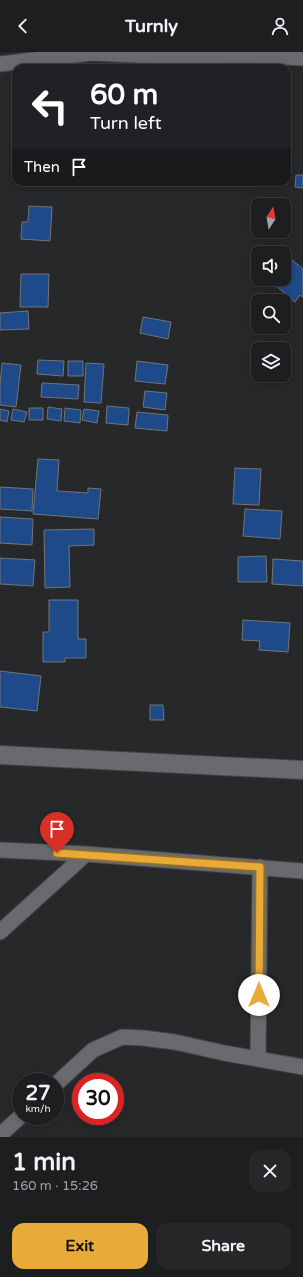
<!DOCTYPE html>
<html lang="en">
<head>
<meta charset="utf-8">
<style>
	:root { --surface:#1c1e20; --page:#252729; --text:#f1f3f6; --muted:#a0a2a5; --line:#3a3c3e; --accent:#e9ab38 }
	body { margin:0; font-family:"Varela Round",sans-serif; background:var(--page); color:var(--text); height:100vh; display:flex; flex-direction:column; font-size:15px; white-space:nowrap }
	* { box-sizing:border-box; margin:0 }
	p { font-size:13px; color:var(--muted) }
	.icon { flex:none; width:22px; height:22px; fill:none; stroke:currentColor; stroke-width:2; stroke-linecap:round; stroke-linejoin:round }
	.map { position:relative; height:1085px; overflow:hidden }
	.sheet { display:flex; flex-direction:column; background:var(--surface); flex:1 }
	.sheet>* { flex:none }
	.guide { position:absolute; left:12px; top:12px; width:279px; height:122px; border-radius:12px; box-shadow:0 2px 10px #0003,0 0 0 1px var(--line); background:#202124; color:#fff; overflow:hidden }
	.needle { width:26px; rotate:11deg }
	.controls { position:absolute; left:251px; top:146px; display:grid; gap:8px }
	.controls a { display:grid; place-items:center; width:40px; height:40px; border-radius:8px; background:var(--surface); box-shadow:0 2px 10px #0003,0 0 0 1px var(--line); font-size:20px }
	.speed { position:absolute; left:12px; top:1021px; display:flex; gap:8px; font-size:20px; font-weight:700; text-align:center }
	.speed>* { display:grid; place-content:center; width:52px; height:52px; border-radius:50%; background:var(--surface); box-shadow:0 2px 10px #0003,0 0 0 1px var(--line); line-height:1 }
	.speed small { font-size:10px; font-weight:400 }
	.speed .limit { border:6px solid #d22; background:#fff; color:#111 }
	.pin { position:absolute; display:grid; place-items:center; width:34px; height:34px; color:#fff; margin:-41px -17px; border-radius:50% 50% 50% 0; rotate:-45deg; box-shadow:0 0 4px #0007 }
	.pin .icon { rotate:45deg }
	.me { position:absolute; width:44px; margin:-22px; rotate:0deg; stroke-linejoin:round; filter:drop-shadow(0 0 3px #0008) }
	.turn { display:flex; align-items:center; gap:14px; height:84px; padding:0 12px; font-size:18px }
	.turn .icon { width:52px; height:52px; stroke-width:2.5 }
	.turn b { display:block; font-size:28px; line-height:34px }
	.then { display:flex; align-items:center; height:38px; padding:0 12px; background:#0003; gap:8px; font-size:15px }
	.round { display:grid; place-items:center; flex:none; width:42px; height:42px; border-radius:12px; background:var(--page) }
	.overview { display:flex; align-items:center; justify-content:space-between; height:68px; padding:0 12px }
	h1 { font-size:24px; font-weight:700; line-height:30px }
	.action { display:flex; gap:8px; margin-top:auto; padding:8px 12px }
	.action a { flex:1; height:46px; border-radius:12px; background:var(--accent); color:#111; font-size:16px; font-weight:700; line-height:46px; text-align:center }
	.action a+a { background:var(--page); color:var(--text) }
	header { display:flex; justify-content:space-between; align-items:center; height:52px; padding:0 12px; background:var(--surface); font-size:18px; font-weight:700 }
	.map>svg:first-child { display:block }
	.building { fill:#1f4a8a; stroke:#737477 }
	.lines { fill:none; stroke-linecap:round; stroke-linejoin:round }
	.minor-casing { stroke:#444546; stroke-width:17 }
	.tertiary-casing { stroke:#444546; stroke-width:20 }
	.minor { stroke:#696a6d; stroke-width:15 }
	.tertiary { stroke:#696a6d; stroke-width:18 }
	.route-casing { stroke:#976f24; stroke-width:10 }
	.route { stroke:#e9ab38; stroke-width:7 }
</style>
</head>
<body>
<header><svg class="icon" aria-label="back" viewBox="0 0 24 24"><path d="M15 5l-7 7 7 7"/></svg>Turnly<svg class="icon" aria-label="person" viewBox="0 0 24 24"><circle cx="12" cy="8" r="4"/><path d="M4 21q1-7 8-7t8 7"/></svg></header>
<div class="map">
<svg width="303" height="1085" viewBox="0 0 303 1085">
	<rect width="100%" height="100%" fill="#26282a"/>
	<path class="building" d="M 296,123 L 303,123 L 303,136 L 295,135 Z
		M 29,154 L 52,155 L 50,189 L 21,187 L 22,170 L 28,170 Z
		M 285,202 L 303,217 L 303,245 L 300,243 L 295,250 L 268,227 L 284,227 Z
		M 21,222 L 49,222 L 48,255 L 20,255 Z
		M 28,259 L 29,277 L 0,278 L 0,261 Z
		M 143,265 L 171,270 L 168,287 L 140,281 Z
		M 38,308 L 64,309 L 63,324 L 37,322 Z
		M 68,309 L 83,309 L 83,324 L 68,324 Z
		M 137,309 L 168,313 L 165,332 L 135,329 Z
		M 2,311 L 21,313 L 16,355 L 0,353 L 0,332 Z
		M 86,311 L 104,312 L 101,351 L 84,350 Z
		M 42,331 L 79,333 L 78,347 L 41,345 Z
		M 145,339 L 167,341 L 165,358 L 143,355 Z
		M 107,354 L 129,356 L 128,373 L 106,371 Z
		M 48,355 L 62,357 L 61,369 L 47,367 Z
		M 29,356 L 43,356 L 43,368 L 29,368 Z
		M 65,356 L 81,358 L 80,371 L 64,369 Z
		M 0,357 L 9,359 L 7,370 L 0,368 Z
		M 13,357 L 27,360 L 24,370 L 11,368 Z
		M 84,357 L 99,359 L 97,371 L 82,368 Z
		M 137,360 L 168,363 L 167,379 L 135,376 Z
		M 38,407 L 59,408 L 57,439 L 88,441 L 88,436 L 101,437 L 98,467 L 33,462 Z
		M 235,416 L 261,417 L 259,453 L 233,452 Z
		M 0,435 L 33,437 L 32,459 L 0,457 Z
		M 245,457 L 282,459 L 280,487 L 243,484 Z
		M 0,465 L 33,467 L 32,493 L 0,491 Z
		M 94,477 L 94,493 L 69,494 L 70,535 L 45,536 L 44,478 Z
		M 266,504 L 267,530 L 238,530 L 238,505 Z
		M 0,506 L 35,508 L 33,534 L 0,532 Z
		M 273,507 L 303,509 L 303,534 L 272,532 Z
		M 49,548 L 78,548 L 78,587 L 86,587 L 86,606 L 65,606 L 65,610 L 43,610 L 43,580 L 49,580 Z
		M 243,568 L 290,571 L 288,600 L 259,598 L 260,589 L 242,588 Z
		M 0,619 L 41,624 L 37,659 L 0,655 Z
		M 150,653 L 163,653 L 164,668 L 150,668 Z"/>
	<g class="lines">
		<defs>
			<path id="minor" d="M 0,12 L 91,1 L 181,5 L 244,3 L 303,6
				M 0,798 L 86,802 L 303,819
				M 0,880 L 86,802
				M 258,1007 L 260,815
				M 55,1033 L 93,998 L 122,985 L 143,986 L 175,990 L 224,1001 L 303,1015
				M 0,1083 L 21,1064"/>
			<path id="tertiary" d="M 0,703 L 303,718"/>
		</defs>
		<use href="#minor" class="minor-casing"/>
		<use href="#tertiary" class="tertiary-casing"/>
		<use href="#minor" class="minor"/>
		<use href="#tertiary" class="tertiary"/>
	</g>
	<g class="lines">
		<defs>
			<path id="route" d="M 57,801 L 260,815 L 259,943"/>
		</defs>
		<use href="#route" class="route-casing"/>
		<use href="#route" class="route"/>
	</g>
</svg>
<div class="controls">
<a><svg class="needle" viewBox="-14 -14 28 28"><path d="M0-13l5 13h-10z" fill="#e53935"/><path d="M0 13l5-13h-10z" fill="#a0a2a5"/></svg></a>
<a><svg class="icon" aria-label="sound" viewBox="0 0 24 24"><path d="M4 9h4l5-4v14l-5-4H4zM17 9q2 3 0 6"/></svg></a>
<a><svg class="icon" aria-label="search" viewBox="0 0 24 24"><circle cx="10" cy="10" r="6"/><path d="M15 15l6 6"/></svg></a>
<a><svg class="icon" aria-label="layers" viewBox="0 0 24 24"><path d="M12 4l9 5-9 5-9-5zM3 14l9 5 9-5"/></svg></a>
</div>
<div class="speed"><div>27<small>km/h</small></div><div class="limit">30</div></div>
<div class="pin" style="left:57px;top:801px;background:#d93025"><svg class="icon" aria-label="arrive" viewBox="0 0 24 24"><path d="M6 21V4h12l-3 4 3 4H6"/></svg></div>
<svg class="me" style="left:259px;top:943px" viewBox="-20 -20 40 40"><circle r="19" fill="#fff"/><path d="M0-13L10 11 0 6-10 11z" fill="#e9ab38"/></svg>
<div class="guide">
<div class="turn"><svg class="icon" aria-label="left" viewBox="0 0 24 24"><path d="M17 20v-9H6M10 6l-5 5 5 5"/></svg><div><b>60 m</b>Turn left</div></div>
<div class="then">Then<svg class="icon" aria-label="arrive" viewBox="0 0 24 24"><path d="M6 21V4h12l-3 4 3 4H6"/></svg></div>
</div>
</div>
<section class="sheet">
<div class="overview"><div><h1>1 min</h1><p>160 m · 15:26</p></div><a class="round"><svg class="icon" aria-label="close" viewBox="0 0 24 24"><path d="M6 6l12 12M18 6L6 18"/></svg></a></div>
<div class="action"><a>Exit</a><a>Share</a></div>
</section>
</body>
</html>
